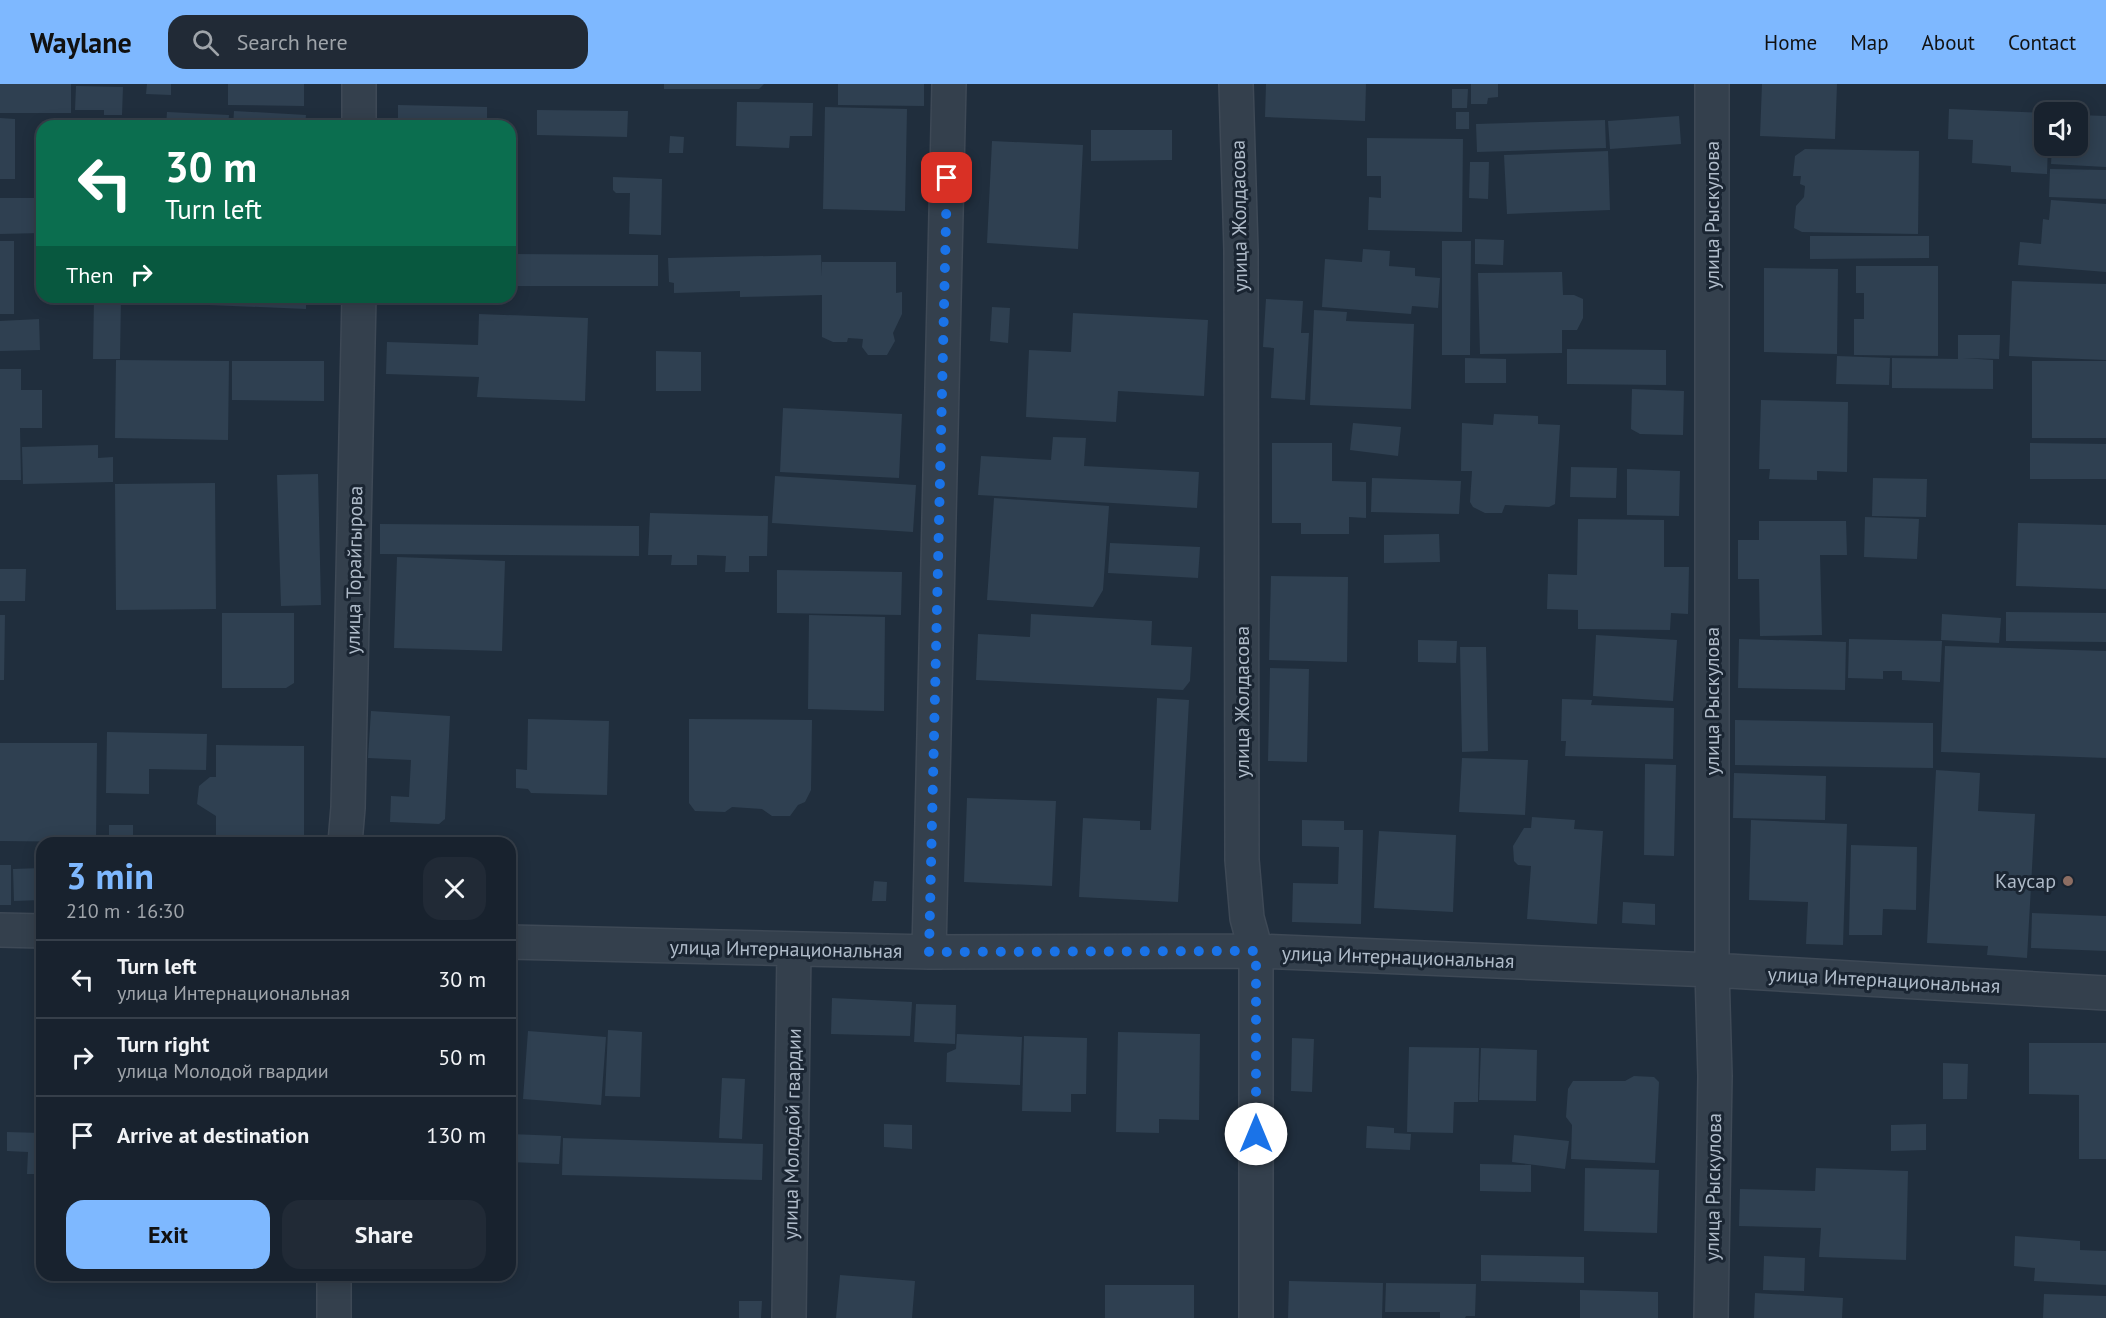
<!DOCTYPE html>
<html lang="en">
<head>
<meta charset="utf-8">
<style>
	:root { --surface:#18222e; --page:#212a36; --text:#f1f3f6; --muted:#9fa4aa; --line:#363f4a; --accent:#7eb8ff }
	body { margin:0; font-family:"PT Sans",sans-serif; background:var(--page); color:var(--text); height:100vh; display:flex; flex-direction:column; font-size:22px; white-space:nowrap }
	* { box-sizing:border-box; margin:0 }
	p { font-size:20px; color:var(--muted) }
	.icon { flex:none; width:33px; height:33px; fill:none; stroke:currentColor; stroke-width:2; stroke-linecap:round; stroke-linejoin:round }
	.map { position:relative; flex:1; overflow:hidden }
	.sheet { position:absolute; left:36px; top:753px; width:480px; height:444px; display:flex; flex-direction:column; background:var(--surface); border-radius:18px; box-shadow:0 3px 15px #0003,0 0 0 2px var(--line) }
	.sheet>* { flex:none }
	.guide { position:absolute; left:36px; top:36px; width:480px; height:183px; border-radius:18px; box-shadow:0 3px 15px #0003,0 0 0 2px var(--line); background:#0b6e4f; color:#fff; overflow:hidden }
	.buttons { position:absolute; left:2034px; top:18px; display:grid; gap:12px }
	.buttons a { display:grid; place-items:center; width:54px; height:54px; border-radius:12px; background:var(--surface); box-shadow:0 3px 15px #0003,0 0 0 2px var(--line); font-size:30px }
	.pin { position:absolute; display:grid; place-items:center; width:51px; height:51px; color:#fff; margin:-26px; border-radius:12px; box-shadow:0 3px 9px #0006 }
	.me { position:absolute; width:66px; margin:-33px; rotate:0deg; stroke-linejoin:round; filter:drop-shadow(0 0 4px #0008) }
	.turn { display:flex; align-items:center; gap:21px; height:126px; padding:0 30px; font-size:27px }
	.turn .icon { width:78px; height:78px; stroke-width:2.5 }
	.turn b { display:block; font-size:42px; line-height:51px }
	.then { display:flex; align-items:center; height:57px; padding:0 30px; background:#0003; gap:12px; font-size:22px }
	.round { display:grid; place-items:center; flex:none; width:63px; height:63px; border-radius:18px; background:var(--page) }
	.headline { display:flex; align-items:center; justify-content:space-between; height:102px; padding:0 30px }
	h1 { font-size:36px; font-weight:700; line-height:45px; color:var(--accent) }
	.cta { display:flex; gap:12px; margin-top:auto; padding:12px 30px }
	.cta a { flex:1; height:69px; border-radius:18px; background:var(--accent); color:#111; font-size:24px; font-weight:700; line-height:69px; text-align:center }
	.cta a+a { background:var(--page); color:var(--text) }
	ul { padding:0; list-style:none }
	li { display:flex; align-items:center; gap:18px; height:78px; padding:0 30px; border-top:2px solid var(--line) }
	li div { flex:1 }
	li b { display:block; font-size:22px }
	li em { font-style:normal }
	header { display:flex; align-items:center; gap:36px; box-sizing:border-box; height:84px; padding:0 30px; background:var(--accent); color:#111 }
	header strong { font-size:28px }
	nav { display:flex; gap:33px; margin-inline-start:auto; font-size:21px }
	.search { width:420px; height:54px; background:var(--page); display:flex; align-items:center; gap:15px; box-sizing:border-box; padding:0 21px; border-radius:18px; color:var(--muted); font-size:22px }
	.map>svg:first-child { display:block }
	.building { fill:#2f4051 }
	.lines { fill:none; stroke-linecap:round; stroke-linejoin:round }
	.minor-casing { stroke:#3e4956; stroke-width:36 }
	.minor { stroke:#34404d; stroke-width:33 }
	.route { stroke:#1a73e8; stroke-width:10; stroke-dasharray:0 18 }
	.education-dot { fill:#8d6e63; stroke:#1a2532; stroke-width:2 }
	.labels { text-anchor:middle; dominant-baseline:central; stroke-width:6; stroke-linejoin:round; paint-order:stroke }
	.street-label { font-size:20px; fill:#afbbc9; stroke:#1a2532 }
	.poi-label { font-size:20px; fill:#afbbc9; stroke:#1a2532; text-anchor:end }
</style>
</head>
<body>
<header>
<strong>Waylane</strong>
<div class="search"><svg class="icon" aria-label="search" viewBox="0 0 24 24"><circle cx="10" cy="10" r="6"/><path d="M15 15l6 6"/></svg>Search here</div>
<nav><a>Home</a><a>Map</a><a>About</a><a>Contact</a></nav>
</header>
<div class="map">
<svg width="2106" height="1234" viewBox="0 0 2106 1234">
	<rect width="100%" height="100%" fill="#202e3d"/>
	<path class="building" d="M 0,0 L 71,0 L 71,29 L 0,29 Z
		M 147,0 L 171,0 L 171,11 L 146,10 Z
		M 228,0 L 304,0 L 304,22 L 228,21 Z
		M 664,0 L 764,0 L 759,5 L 664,5 Z
		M 838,0 L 924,0 L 924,22 L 838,21 Z
		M 1266,0 L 1366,0 L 1365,37 L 1265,33 Z
		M 1471,0 L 1498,0 L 1498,13 L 1488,14 L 1487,20 L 1471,20 Z
		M 1762,0 L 1837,0 L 1835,55 L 1760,52 Z
		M 76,2 L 123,3 L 122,31 L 104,31 L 104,26 L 75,26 Z
		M 1452,5 L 1468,5 L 1467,24 L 1452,24 Z
		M 737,18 L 813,19 L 812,52 L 790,52 L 789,64 L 736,62 Z
		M 398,21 L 487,23 L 487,42 L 398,42 Z
		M 825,23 L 907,25 L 905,127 L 823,125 Z
		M 1949,25 L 2044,29 L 2043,59 L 2044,62 L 2048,62 L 2047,90 L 2011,88 L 2011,82 L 1972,79 L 1973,56 L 1948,55 Z
		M 537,26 L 628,27 L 627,53 L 537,51 Z
		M 234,27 L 306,31 L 305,42 L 233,42 Z
		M 167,28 L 229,31 L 228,42 L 166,42 Z
		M 1456,28 L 1469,28 L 1469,45 L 1456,45 Z
		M 2078,31 L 2106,32 L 2106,83 L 2051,80 L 2052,62 L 2078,62 Z
		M 1679,32 L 1681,60 L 1610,65 L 1608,37 Z
		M 0,34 L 15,35 L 15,95 L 0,95 Z
		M 1605,36 L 1606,64 L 1477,68 L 1476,40 Z
		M 1091,46 L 1172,46 L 1172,76 L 1091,77 Z
		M 670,52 L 684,53 L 683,69 L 669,69 Z
		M 1367,54 L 1463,55 L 1462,148 L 1368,146 L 1369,113 L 1381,114 L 1381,92 L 1367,92 Z
		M 992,57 L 1083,61 L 1078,165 L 987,159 Z
		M 1805,65 L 1919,67 L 1918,150 L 1802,148 L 1794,144 L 1796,122 L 1804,113 L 1805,102 L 1800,100 L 1801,92 L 1793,92 L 1795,72 Z
		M 1608,67 L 1610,126 L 1507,130 L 1504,71 Z
		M 1470,78 L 1489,78 L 1488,115 L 1469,114 Z
		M 2050,85 L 2106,86 L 2106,115 L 2049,113 Z
		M 613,93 L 662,95 L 661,151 L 629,150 L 630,109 L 616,109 L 613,106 Z
		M 0,114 L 42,114 L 42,149 L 0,150 Z
		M 2051,116 L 2106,120 L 2106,188 L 2018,181 L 2020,158 L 2041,160 L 2043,135 L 2049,136 Z
		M 1810,152 L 1929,152 L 1929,174 L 1810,175 Z
		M 1475,155 L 1504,156 L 1503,181 L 1475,180 Z
		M 0,157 L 14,157 L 14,230 L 0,230 Z
		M 1442,157 L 1471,157 L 1470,271 L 1442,271 Z
		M 1363,165 L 1390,167 L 1389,182 L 1415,184 L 1415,192 L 1440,194 L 1438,224 L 1412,222 L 1411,230 L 1322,223 L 1325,175 L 1362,178 Z
		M 510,170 L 658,171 L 658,202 L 510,202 Z
		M 821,171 L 822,193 L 822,178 L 896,178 L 896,209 L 902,208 L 902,230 L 893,249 L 895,257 L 887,271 L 868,271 L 862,263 L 863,255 L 848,254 L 847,258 L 833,258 L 822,253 L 822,211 L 740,213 L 740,207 L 674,209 L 674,199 L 669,198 L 668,174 Z
		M 1856,182 L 1938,182 L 1938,272 L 1854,271 L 1854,235 L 1864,235 L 1864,209 L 1856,209 Z
		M 1764,184 L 1838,185 L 1837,270 L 1764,268 Z
		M 1562,188 L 1563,211 L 1574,211 L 1583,215 L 1583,234 L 1577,246 L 1562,246 L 1562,269 L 1480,270 L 1478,189 Z
		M 2012,197 L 2106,200 L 2106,276 L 2009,272 Z
		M 94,213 L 121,213 L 120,275 L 93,275 Z
		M 209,213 L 306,213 L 306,225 L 209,221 Z
		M 1266,215 L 1303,217 L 1301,249 L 1309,249 L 1305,316 L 1271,314 L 1274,264 L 1263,263 Z
		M 992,223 L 1010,224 L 1008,259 L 990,257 Z
		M 1314,226 L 1347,228 L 1346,237 L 1414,240 L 1411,325 L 1310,321 Z
		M 1073,229 L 1208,236 L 1204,312 L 1118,307 L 1116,338 L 1026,333 L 1029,266 L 1071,268 Z
		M 479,230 L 588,234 L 585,317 L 477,313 L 479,293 L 386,290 L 387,258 L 478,261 Z
		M 39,235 L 40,266 L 0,267 L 0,237 Z
		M 1958,251 L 2000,251 L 1999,275 L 1963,274 L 1993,276 L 1993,305 L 1892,304 L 1892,274 L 1958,275 Z
		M 1567,265 L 1666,266 L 1666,301 L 1567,300 Z
		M 656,267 L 701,268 L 701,307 L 656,307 Z
		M 1837,272 L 1890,274 L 1889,301 L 1836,300 Z
		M 1465,274 L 1506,275 L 1506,299 L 1465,299 Z
		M 116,276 L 229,277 L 228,356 L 115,354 Z
		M 232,277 L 324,277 L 324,317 L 232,316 Z
		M 2032,277 L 2106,277 L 2106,354 L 2032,354 Z
		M 0,285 L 21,285 L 21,306 L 42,306 L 42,344 L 20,344 L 21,396 L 0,396 Z
		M 1632,305 L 1684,307 L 1683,351 L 1640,350 L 1631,345 Z
		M 1761,316 L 1848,318 L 1847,388 L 1817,387 L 1817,396 L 1769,395 L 1770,385 L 1759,385 Z
		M 783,324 L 902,330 L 899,394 L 780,388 Z
		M 1494,330 L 1538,332 L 1538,340 L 1560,341 L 1555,420 L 1549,423 L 1505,421 L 1502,429 L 1485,429 L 1473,423 L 1470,418 L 1472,387 L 1461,387 L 1462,339 L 1493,341 Z
		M 1353,339 L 1401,343 L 1398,372 L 1350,366 Z
		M 1053,353 L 1086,354 L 1084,382 L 1199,388 L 1197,424 L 978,411 L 981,372 L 1051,376 Z
		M 1272,359 L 1332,359 L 1332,397 L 1366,398 L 1366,434 L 1349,433 L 1349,450 L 1301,450 L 1301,439 L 1272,439 Z
		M 2030,359 L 2106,360 L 2106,395 L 2030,395 Z
		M 98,361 L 98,374 L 113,373 L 113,398 L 23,400 L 22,363 Z
		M 1571,383 L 1617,384 L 1616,414 L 1570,413 Z
		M 1627,385 L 1680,387 L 1679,432 L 1627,431 Z
		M 318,390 L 321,521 L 281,522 L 277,391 Z
		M 775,392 L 916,401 L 913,448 L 772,439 Z
		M 1372,394 L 1461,397 L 1459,430 L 1371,428 Z
		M 1873,394 L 1927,395 L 1926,433 L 1872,432 Z
		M 215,399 L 216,525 L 116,526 L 115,400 Z
		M 994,414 L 1109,422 L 1103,506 L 1093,523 L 987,516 Z
		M 650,429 L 768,432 L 767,472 L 749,472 L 749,488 L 725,488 L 726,472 L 697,471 L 697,481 L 671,481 L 672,471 L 648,471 Z
		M 1865,433 L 1919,435 L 1917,475 L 1864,473 Z
		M 1578,435 L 1664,436 L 1664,483 L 1689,483 L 1688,530 L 1671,529 L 1670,546 L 1578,545 L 1578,526 L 1547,525 L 1548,490 L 1577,491 Z
		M 1759,437 L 1846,437 L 1847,471 L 1820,471 L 1822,551 L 1760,552 L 1759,495 L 1738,495 L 1738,456 L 1759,456 Z
		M 2018,439 L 2106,441 L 2106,505 L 2016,502 Z
		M 380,440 L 639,442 L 639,472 L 380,470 Z
		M 1439,450 L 1440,478 L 1384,479 L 1384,451 Z
		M 1110,459 L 1200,463 L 1198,494 L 1108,489 Z
		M 397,473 L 505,477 L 502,567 L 394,564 Z
		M 0,485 L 26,485 L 25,517 L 0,517 Z
		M 777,486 L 902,488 L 901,531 L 777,529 Z
		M 1271,492 L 1348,493 L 1347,578 L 1269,576 Z
		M 2006,528 L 2106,529 L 2106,558 L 2006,557 Z
		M 222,529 L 294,529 L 294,599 L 286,604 L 222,604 Z
		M 1031,530 L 1152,537 L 1151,561 L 1192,563 L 1190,597 L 1183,606 L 976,596 L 978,550 L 1030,553 Z
		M 1942,530 L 2001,534 L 1999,559 L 1941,556 Z
		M 0,531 L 5,531 L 4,596 L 0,596 Z
		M 809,531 L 885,533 L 884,627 L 808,625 Z
		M 1596,551 L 1677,556 L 1673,617 L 1593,612 Z
		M 1739,555 L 1846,558 L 1845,606 L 1738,604 Z
		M 1849,555 L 1942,557 L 1940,598 L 1902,596 L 1902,587 L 1883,587 L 1883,595 L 1848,594 Z
		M 1418,556 L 1457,557 L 1456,579 L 1418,578 Z
		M 1945,562 L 2106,567 L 2106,674 L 1941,668 Z
		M 1460,563 L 1486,563 L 1488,667 L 1462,668 Z
		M 1270,584 L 1309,585 L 1307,678 L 1268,677 Z
		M 1157,614 L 1189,616 L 1178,818 L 1079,813 L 1083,734 L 1140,737 L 1140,746 L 1151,746 Z
		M 1562,615 L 1592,616 L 1591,621 L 1674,624 L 1673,675 L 1565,672 L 1566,657 L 1561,657 Z
		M 371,627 L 450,632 L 445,735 L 439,740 L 390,738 L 391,712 L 409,713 L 411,676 L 368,674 Z
		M 528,635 L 609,637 L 607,711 L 531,709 L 528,705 L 516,704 L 516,685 L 527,686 Z
		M 689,635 L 812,636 L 811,706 L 805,718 L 798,721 L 790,732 L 772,732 L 762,725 L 732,723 L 725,728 L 695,727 L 689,719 Z
		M 1735,636 L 1933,639 L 1933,684 L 1735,681 Z
		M 107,648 L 207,650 L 206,686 L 149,685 L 149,710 L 106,709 Z
		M 0,659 L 97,659 L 96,758 L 0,757 Z
		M 216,661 L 304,662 L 304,759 L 216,759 L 216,732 L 197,720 L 199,702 L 210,693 L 216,693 Z
		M 1462,674 L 1528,676 L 1525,731 L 1459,728 Z
		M 1645,680 L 1676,681 L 1674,772 L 1644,771 Z
		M 1936,686 L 1980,689 L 1978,727 L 2035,730 L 2027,874 L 1987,871 L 1988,862 L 1927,859 Z
		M 1734,689 L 1826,692 L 1825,736 L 1733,734 Z
		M 967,714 L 1056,717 L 1052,802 L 964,798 Z
		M 1532,733 L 1575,736 L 1574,745 L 1603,747 L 1597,840 L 1527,835 L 1531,782 L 1518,781 L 1514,777 L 1513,762 L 1524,744 L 1531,744 Z
		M 1302,736 L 1344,737 L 1344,746 L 1363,746 L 1361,840 L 1292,838 L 1293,799 L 1338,800 L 1339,763 L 1302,762 Z
		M 1751,736 L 1847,740 L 1843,861 L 1806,860 L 1808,818 L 1749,816 Z
		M 109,741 L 133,741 L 133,759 L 109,759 Z
		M 1379,747 L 1456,751 L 1453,828 L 1374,824 Z
		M 377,751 L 436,753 L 436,759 L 377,759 Z
		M 1851,761 L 1917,763 L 1916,826 L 1883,825 L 1882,851 L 1849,851 Z
		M 0,781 L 11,781 L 11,821 L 0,821 Z
		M 42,784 L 42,816 L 14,817 L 13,785 Z
		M 874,797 L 887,798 L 886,817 L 872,817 Z
		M 1623,818 L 1655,820 L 1655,841 L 1622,839 Z
		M 2032,829 L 2106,832 L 2106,867 L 2031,864 Z
		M 832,914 L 912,918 L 910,952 L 831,950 Z
		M 916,920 L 956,921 L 955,960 L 914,958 Z
		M 37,926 L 42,926 L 42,957 L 36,956 Z
		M 608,946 L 642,948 L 640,1013 L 605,1012 Z
		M 528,947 L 606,953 L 601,1021 L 523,1015 Z
		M 1118,948 L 1200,950 L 1199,1036 L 1159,1035 L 1159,1049 L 1116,1048 Z
		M 957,950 L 1022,953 L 1020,1001 L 946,998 L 947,969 L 956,965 Z
		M 1024,952 L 1087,954 L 1086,1010 L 1071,1010 L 1071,1028 L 1022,1027 Z
		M 1292,954 L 1314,955 L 1312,1008 L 1291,1007 Z
		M 2029,959 L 2106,959 L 2106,1075 L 2079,1075 L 2079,1011 L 2029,1010 Z
		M 1409,963 L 1479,964 L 1478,1018 L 1454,1018 L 1453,1049 L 1407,1048 Z
		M 1481,964 L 1537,966 L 1536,1017 L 1479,1016 Z
		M 1943,979 L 1968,980 L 1967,1015 L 1943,1015 Z
		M 1634,992 L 1654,993 L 1659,998 L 1655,1079 L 1571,1075 L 1572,1041 L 1566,1033 L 1568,1005 L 1573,997 L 1625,997 Z
		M 722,994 L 745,995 L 742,1055 L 719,1054 Z
		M 884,1040 L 912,1041 L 912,1065 L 884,1063 Z
		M 1926,1040 L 1926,1066 L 1891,1067 L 1891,1041 Z
		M 1367,1042 L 1394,1044 L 1394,1049 L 1411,1050 L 1410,1066 L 1366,1064 Z
		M 7,1048 L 42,1049 L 42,1090 L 27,1090 L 28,1068 L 7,1067 Z
		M 510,1050 L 561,1052 L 559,1080 L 510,1078 Z
		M 1514,1051 L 1569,1057 L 1565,1085 L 1512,1078 Z
		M 563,1054 L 763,1060 L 762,1096 L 562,1091 Z
		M 1480,1080 L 1531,1081 L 1531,1108 L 1480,1107 Z
		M 1585,1084 L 1659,1086 L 1657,1149 L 1584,1147 Z
		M 1816,1084 L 1908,1087 L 1906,1176 L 1819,1173 L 1821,1144 L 1739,1142 L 1740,1105 L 1815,1107 Z
		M 2015,1152 L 2080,1157 L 2080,1166 L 2106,1167 L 2106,1201 L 2034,1197 L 2035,1184 L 2014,1182 Z
		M 1481,1171 L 1584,1173 L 1584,1199 L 1481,1197 Z
		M 1764,1172 L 1805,1174 L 1804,1207 L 1763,1206 Z
		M 840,1191 L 915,1197 L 912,1234 L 836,1234 Z
		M 1289,1197 L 1383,1199 L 1382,1234 L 1288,1234 Z
		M 1386,1199 L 1476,1200 L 1475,1232 L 1466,1232 L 1465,1234 L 1440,1234 L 1440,1228 L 1385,1228 Z
		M 1105,1201 L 1194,1201 L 1194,1234 L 1105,1234 Z
		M 1580,1206 L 1658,1208 L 1658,1234 L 1580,1234 Z
		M 1755,1209 L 1843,1214 L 1842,1234 L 1754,1234 Z
		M 2044,1210 L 2106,1212 L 2106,1234 L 2043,1234 Z
		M 739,1217 L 762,1217 L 761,1234 L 739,1234 Z"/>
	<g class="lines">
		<defs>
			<path id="minor" d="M 1236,0 L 1241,166 L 1242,776 L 1247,834 L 1256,867 L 1256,1234
				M 359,42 L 359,0
				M 345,759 L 348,724 L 359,213
				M 0,846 L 42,847
				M 510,858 L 929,868 L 1256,867 L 1712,886 L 2106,909
				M 929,868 L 949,0
				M 334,1234 L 334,1191
				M 789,1234 L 794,866
				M 1711,1234 L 1715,992 L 1712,886 L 1712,0"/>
		</defs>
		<use href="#minor" class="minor-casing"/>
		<use href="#minor" class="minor"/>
	</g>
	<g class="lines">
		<path class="route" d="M 947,94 L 929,868 L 1256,867 L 1256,1050"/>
	</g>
	<circle class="education-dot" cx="2068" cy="797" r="6"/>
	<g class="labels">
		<g class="street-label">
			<text transform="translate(1712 131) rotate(-90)">улица Рыскулова</text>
			<text transform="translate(1239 132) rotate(-91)">улица Жолдасова</text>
			<text transform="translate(354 486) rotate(-89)">улица Торайгырова</text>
			<text transform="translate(1712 617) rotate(-90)">улица Рыскулова</text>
			<text transform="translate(1242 618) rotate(-90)">улица Жолдасова</text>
			<text transform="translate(786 865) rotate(1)">улица Интернациональная</text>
			<text transform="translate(1398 873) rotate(2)">улица Интернациональная</text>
			<text transform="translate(1884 896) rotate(3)">улица Интернациональная</text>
			<text transform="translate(792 1050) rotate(-89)">улица Молодой гвардии</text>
			<text transform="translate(1713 1103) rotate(-89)">улица Рыскулова</text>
		</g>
		<g class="poi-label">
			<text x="2056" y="797">Каусар</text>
		</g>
	</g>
</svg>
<div class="buttons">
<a><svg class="icon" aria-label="sound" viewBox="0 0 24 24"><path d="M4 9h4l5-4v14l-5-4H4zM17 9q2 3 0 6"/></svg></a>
</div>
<div class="pin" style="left:947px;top:94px;background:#d93025"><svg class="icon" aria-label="arrive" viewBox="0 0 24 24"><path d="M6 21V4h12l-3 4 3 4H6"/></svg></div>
<svg class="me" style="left:1256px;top:1050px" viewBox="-20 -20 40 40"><circle r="19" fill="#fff"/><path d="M0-13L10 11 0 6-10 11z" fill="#1a73e8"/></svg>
<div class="guide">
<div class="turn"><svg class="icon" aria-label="left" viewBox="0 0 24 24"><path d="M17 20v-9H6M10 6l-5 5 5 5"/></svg><div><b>30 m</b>Turn left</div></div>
<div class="then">Then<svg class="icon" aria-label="right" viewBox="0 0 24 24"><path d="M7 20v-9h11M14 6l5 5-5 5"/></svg></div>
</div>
<section class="sheet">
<div class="headline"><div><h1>3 min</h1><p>210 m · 16:30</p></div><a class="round"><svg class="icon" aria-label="close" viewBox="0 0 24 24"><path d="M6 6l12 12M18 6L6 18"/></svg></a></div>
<ul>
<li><svg class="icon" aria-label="left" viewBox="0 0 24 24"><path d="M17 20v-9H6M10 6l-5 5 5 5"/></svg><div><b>Turn left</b><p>улица Интернациональная</p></div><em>30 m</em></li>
<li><svg class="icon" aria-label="right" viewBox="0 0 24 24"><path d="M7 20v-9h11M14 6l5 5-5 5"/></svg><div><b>Turn right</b><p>улица Молодой гвардии</p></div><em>50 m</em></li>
<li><svg class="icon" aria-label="arrive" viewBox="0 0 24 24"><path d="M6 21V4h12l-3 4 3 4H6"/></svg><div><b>Arrive at destination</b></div><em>130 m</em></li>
</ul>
<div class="cta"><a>Exit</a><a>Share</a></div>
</section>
</div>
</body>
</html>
